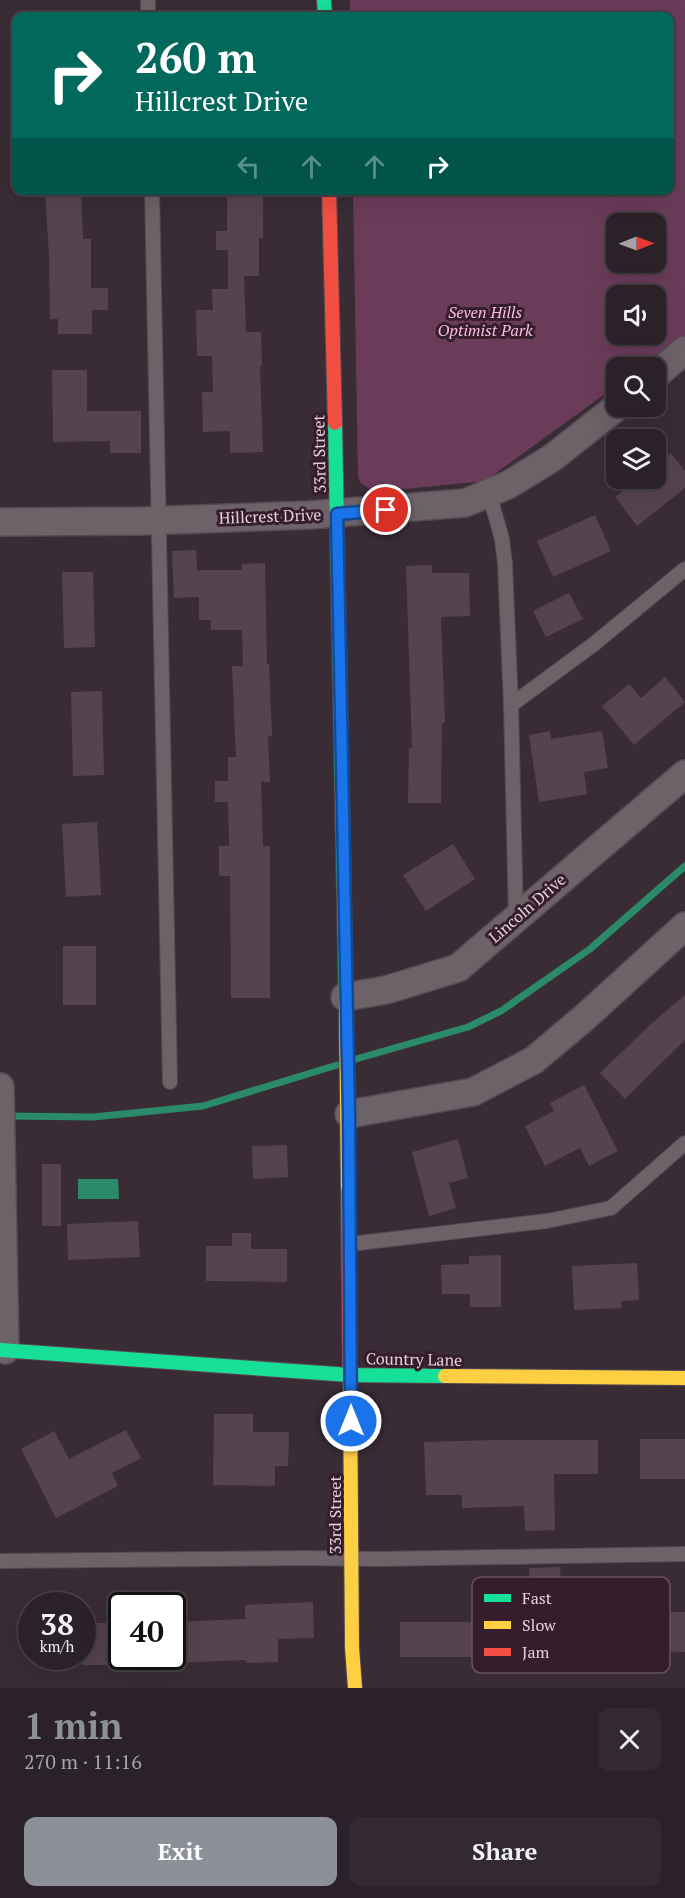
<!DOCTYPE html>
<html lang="en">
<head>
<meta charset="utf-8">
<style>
	:root { --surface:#2b2128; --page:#332930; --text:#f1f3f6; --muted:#a6a3a8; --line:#473e45; --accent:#8c9099 }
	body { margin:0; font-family:"PT Serif",serif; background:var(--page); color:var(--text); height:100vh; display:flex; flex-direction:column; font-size:22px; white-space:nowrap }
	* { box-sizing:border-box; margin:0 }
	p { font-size:20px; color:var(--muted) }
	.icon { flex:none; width:33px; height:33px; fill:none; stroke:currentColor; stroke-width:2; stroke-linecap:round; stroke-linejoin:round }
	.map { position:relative; height:1688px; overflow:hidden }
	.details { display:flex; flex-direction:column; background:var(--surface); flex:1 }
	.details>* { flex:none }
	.banner { position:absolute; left:12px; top:12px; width:662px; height:183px; border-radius:12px; box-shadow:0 6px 24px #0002,0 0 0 2px var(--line); background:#00695c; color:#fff; overflow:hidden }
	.needle { width:39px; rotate:89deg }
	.fabs { position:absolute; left:606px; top:213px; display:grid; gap:12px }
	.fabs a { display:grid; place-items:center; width:60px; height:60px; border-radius:12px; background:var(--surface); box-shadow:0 6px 24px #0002,0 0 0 2px var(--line); font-size:30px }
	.speed { position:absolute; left:18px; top:1592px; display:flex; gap:12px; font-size:30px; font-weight:700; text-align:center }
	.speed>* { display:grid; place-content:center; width:78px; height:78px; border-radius:50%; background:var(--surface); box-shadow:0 6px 24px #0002,0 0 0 2px var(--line); line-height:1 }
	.speed small { font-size:15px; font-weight:400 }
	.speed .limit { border:3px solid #111; border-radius:9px; background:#fff; color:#111 }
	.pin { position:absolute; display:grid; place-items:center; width:51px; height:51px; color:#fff; margin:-26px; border:3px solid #fff; border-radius:50%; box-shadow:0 2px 6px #0007 }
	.me { position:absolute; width:66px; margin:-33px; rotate:0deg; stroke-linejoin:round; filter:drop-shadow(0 0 4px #0008) }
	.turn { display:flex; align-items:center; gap:21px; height:126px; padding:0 24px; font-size:27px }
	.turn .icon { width:78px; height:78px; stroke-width:2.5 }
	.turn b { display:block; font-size:42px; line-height:51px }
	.lanes { display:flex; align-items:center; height:57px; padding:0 24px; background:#0003; justify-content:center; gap:30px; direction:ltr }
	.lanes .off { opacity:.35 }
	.round { display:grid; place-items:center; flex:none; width:63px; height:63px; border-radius:12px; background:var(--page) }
	.summary { display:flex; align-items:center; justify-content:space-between; height:102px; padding:0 24px }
	h1 { font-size:36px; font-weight:700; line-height:45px; color:var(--accent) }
	.action { display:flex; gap:12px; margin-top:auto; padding:12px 24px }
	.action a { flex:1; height:69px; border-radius:12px; background:var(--accent); color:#fff; font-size:24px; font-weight:700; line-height:69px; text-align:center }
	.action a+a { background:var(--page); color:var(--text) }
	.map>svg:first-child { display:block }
	.green { fill:#6b3c5a; fill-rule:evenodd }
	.water { fill:#2a8a69 }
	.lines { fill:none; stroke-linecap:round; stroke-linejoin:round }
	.stream { stroke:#2a8a69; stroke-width:7 }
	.building { fill:#56434f }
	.lane-casing { stroke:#564a52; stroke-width:16 }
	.street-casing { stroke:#564a52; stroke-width:30 }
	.fast-casing { stroke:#564a52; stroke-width:16 }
	.slow-casing { stroke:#564a52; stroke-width:16 }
	.jam-casing { stroke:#564a52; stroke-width:16 }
	.lane { stroke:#6d6268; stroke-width:14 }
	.street { stroke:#6d6268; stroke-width:27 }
	.fast { stroke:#16e098; stroke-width:14 }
	.slow { stroke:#ffcf43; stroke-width:14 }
	.jam { stroke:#f24e42; stroke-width:14 }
	.route-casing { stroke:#114b97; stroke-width:15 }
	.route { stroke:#1a73e8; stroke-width:10 }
	.labels { text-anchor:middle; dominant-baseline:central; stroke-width:6; stroke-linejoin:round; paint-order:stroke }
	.park-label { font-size:16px; font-style:italic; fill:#fabde1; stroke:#351d2c }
	.street-label { font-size:16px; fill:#e2d1db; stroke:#351d2c }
	.key { fill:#351d2c; stroke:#695361; stroke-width:1.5 }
	.key-label { font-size:16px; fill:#e2d1db }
</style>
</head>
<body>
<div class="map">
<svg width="685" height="1688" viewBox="0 0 685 1688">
	<rect width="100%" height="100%" fill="#392c35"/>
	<path class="green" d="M 350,0 L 685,0 L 685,336 L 641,367 L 616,368 L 616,386 L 485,481 L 374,492 L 361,483 L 358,477 L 353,191 L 669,190 L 669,16 L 350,16 ZM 616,224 L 656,224 L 656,262 L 616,262 ZM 616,296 L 656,296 L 656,334 L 616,334 Z"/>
	<path class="water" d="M 78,1179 L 118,1179 L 119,1199 L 78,1199 Z"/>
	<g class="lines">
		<path class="stream" d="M 356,1059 L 468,1027 L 501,1011 L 590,949 L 685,866
			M 7,1116 L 93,1117 L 203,1106 L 337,1065"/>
	</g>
	<path class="building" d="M 45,190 L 81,190 L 83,239 L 91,239 L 91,288 L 108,288 L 108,310 L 92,310 L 92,334 L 58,334 L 58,319 L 50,319 L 49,256 Z
		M 227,194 L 263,194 L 263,239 L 259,238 L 259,276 L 244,276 L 246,332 L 261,332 L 262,366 L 260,367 L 263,452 L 230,453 L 230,431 L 203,432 L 202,392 L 213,392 L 212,356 L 197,356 L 196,310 L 213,310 L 212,289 L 228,289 L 228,250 L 216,250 L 216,231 L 227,231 Z
		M 52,370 L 87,370 L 87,411 L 141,411 L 141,453 L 110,453 L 110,441 L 53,442 Z
		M 671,453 L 685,471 L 685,488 L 637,526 L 615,497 L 638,478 L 656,478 L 656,465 Z
		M 595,515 L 611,551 L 553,577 L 537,541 Z
		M 196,550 L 197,570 L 242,570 L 242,564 L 265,563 L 267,664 L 269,664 L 272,736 L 268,736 L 270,782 L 261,782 L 263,846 L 270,846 L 270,998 L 231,998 L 230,876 L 219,876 L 219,846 L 229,846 L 228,802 L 215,802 L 215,781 L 228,781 L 228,757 L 236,757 L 232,666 L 243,666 L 242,630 L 211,630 L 211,620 L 199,620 L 199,597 L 174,598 L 172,551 Z
		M 432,565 L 432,573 L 469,573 L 470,616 L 441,617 L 445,723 L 442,723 L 441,803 L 408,803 L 409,748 L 412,748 L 406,566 Z
		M 62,572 L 93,572 L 95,647 L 64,648 Z
		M 569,593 L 583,619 L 546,637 L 533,611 Z
		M 665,677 L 685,702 L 634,745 L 602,706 L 629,684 L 641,698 Z
		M 102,691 L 104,775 L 73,776 L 71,692 Z
		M 550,731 L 551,739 L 602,731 L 608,768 L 584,772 L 587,794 L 539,802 L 529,735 Z
		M 97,822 L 101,895 L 66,897 L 62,824 Z
		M 453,844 L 475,879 L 426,911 L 403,875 Z
		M 63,946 L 96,946 L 96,1005 L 63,1005 Z
		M 685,995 L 685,1040 L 625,1099 L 600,1073 L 652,1023 Z
		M 584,1085 L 618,1151 L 589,1166 L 580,1148 L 545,1166 L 525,1126 L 554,1111 L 550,1103 Z
		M 458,1139 L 468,1178 L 449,1183 L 456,1208 L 429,1216 L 412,1152 Z
		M 287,1145 L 288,1177 L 253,1179 L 252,1146 Z
		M 42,1164 L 61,1164 L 61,1226 L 42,1226 Z
		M 138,1221 L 140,1257 L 68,1260 L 67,1224 Z
		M 232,1233 L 251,1233 L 251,1249 L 287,1249 L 287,1282 L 206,1281 L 206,1246 L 232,1246 Z
		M 501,1255 L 501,1307 L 470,1307 L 470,1294 L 442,1294 L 441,1265 L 469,1264 L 469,1256 Z
		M 637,1263 L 639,1300 L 621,1301 L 622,1308 L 574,1310 L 572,1266 Z
		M 214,1414 L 253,1414 L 253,1432 L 289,1432 L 288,1466 L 275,1466 L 275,1486 L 213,1485 Z
		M 126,1430 L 141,1458 L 112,1473 L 118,1486 L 56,1518 L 21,1449 L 54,1431 L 69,1459 Z
		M 640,1439 L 685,1439 L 685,1479 L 640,1479 Z
		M 496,1440 L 598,1440 L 598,1474 L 554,1474 L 555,1530 L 525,1531 L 524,1506 L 462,1508 L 462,1495 L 426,1495 L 424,1442 Z
		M 560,1567 L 563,1623 L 604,1622 L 604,1608 L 631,1607 L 631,1612 L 685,1612 L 685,1652 L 643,1651 L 643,1654 L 583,1656 L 583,1652 L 542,1653 L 542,1660 L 512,1661 L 512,1654 L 475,1657 L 400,1657 L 400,1622 L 475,1622 L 475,1624 L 511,1623 L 511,1613 L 531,1612 L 529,1568 Z
		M 313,1602 L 314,1638 L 278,1639 L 278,1662 L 247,1663 L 246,1660 L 172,1663 L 172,1622 L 245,1619 L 245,1605 Z
		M 82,1623 L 122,1623 L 122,1665 L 82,1665 Z"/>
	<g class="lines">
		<defs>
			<path id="lane" d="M 148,0 L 148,16
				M 152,190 L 170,1082
				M 489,493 L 502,539 L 505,564 L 511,705 L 516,918
				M 511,705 L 594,644 L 685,569
				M 350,1244 L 547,1221 L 611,1208 L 685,1143
				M 0,1561 L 305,1558 L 378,1559 L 685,1554"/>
			<path id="street" d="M 656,375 L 685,350
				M 0,522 L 143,521 L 310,515 L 465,503 L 508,485 L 552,458 L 618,406
				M 345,997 L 386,990 L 458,968 L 685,774
				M 0,1087 L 5,1350
				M 349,1114 L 473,1092 L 534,1060 L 585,1017 L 685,926"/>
			<path id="fast" d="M 324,0 L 325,16
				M 335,423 L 346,1002
				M 0,1350 L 350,1375 L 445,1376"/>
			<path id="slow" d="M 346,1002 L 348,1191
				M 445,1376 L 685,1378
				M 350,1385 L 352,1647 L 355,1688"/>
			<path id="jam" d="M 329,190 L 335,423
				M 348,1191 L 350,1385"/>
		</defs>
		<use href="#lane" class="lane-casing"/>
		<use href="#street" class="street-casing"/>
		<use href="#fast" class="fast-casing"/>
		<use href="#slow" class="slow-casing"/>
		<use href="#jam" class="jam-casing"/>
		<use href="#lane" class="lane"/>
		<use href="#street" class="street"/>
		<use href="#fast" class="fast"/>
		<use href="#slow" class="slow"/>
		<use href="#jam" class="jam"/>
	</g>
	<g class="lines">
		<defs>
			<path id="route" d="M 351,1421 L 349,1114 L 337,514 L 386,510"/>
		</defs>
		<use href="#route" class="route-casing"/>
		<use href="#route" class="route"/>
	</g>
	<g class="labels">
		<g class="park-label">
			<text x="485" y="312">Seven Hills<tspan x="485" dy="18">Optimist Park</tspan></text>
		</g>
		<g class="street-label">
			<text transform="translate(319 454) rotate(-91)">33rd Street</text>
			<text transform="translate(270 516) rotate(-2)">Hillcrest Drive</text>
			<text transform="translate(527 908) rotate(-41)">Lincoln Drive</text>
			<text transform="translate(414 1359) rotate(1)">Country Lane</text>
			<text transform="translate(335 1515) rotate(-90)">33rd Street</text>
		</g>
	</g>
	<rect x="472" y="1577" width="198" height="96" rx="9" class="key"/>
	<rect x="484" y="1594" width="27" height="8" fill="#16e098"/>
	<rect x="484" y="1621" width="27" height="8" fill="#ffcf43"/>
	<rect x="484" y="1648" width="27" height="8" fill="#f24e42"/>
	<g class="key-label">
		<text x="522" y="1604">Fast</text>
		<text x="522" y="1631">Slow</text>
		<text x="522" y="1658">Jam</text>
	</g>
</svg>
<div class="fabs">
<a><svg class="needle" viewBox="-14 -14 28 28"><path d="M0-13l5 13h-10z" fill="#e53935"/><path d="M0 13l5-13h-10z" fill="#a6a3a8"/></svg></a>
<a><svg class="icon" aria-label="sound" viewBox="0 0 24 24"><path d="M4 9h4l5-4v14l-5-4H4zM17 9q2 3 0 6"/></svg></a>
<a><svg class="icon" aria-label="search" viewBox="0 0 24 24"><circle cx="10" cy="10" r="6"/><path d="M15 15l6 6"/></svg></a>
<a><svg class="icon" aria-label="layers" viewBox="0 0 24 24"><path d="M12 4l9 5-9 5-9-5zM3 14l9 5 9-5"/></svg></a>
</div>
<div class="speed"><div>38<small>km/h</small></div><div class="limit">40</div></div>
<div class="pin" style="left:386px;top:510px;background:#d93025"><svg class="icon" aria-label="arrive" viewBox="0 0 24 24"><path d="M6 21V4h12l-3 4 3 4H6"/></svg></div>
<svg class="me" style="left:351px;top:1421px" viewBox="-20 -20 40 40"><circle r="17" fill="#1a73e8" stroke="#fff" stroke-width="3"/><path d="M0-11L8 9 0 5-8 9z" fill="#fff"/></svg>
<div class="banner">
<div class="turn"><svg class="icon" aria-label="right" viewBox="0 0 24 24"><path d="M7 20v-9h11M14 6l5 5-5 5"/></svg><div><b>260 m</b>Hillcrest Drive</div></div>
<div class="lanes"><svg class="icon off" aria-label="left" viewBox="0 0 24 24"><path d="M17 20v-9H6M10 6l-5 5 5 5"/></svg><svg class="icon off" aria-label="ahead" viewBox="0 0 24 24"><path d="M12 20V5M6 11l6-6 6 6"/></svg><svg class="icon off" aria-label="ahead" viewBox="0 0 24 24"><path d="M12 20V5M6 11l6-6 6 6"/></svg><svg class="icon" aria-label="right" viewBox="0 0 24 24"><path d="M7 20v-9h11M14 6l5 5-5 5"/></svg></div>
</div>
</div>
<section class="details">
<div class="summary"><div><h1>1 min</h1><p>270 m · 11:16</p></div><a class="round"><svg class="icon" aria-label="close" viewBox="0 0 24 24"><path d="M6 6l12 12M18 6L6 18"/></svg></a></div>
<div class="action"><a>Exit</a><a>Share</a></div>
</section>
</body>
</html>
